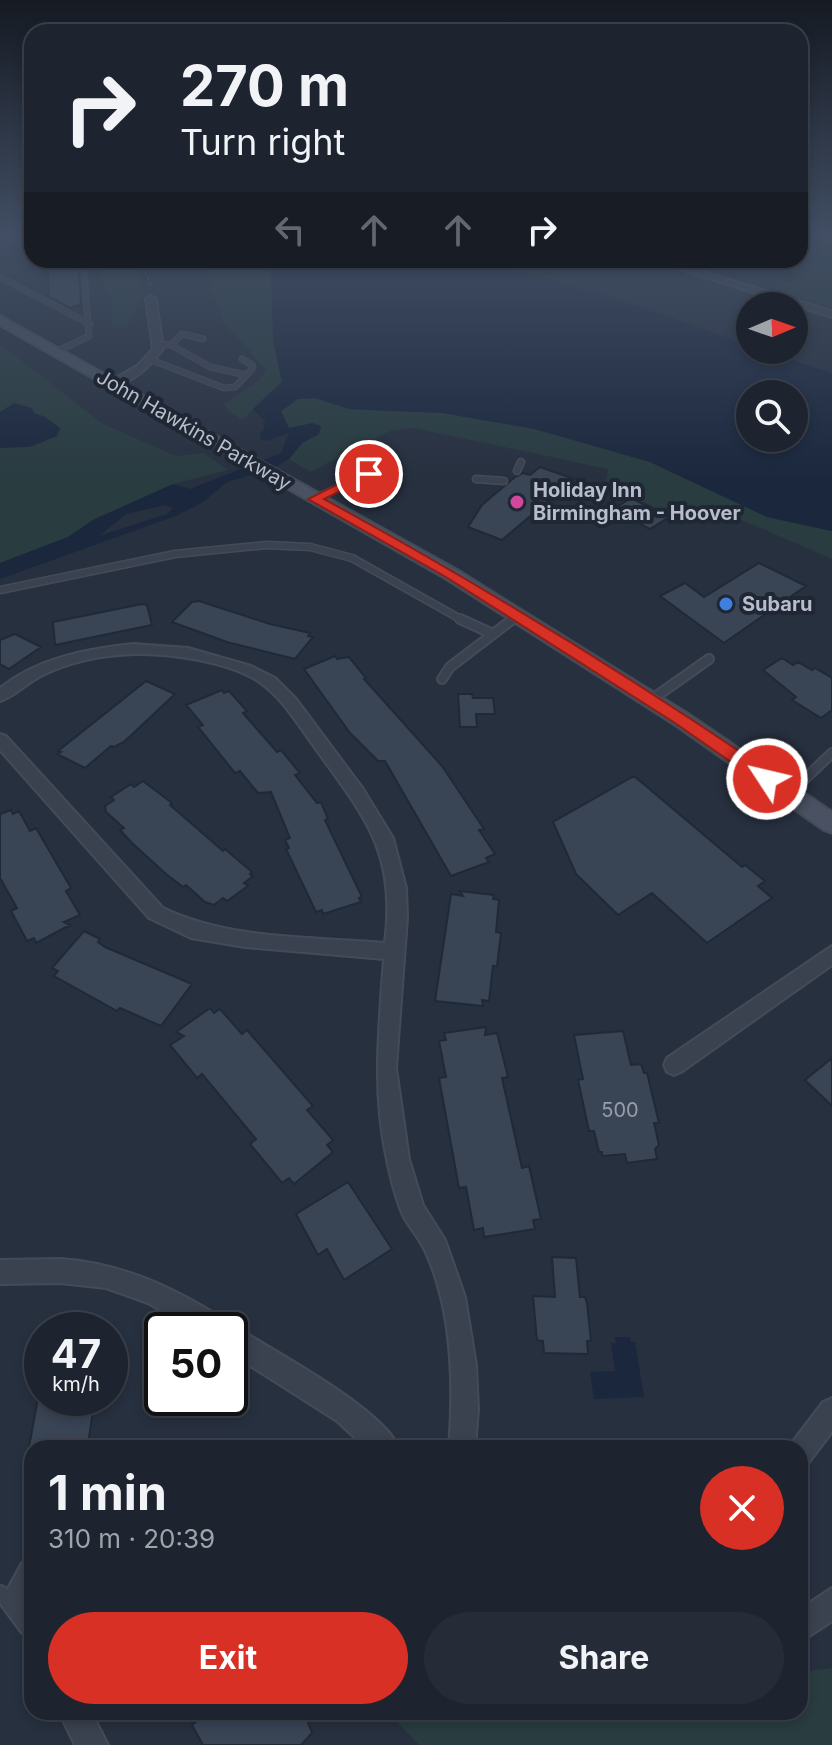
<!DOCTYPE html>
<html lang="en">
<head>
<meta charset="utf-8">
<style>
	:root { --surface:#1d242f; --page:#252c37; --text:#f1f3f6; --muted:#a0a4aa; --line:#3b414b; --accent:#d93025 }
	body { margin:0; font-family:Inter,sans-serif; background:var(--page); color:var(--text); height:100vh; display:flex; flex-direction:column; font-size:30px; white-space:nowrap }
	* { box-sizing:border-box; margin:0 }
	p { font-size:26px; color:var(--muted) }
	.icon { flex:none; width:44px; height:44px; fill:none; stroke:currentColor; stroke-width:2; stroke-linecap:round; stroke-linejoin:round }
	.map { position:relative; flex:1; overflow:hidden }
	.details { position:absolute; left:24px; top:1440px; width:784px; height:280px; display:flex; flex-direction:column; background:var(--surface); border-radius:24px; box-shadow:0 4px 12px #0003,0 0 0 2px var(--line) }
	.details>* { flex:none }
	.hud { position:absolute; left:24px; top:24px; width:784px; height:244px; border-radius:24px; box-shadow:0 4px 12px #0003,0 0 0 2px var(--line); background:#1d242f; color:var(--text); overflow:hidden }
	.needle { width:52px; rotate:88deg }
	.buttons { position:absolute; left:736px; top:292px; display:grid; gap:16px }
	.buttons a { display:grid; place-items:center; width:72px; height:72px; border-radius:50%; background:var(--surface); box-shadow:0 4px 12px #0003,0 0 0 2px var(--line); font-size:40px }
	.speed { position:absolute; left:24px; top:1312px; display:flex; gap:16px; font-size:40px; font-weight:700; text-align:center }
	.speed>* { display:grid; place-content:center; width:104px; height:104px; border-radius:50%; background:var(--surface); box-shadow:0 4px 12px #0003,0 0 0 2px var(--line); line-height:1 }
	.speed small { font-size:20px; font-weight:400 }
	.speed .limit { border:4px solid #111; border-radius:12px; background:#fff; color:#111 }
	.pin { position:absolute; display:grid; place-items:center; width:68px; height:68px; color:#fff; margin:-34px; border:4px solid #fff; border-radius:50%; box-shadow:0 2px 8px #0007 }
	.me { position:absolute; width:88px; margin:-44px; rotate:305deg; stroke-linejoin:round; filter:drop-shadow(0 0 6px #0008) }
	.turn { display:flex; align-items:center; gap:28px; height:168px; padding:0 24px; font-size:36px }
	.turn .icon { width:104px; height:104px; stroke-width:2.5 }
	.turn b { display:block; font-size:56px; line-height:68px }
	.lanes { display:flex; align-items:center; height:76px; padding:0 24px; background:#0003; justify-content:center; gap:40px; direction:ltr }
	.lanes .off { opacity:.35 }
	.round { display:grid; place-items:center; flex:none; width:84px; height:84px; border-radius:42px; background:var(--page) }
	.overview { display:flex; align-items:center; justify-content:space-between; height:136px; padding:0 24px }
	h1 { font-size:48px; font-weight:700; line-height:60px }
	.primary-button { display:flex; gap:16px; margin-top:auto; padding:16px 24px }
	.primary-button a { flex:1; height:92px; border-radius:48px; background:var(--accent); color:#fff; font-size:32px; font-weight:700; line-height:92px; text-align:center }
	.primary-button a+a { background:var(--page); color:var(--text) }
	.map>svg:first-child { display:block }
	.green { fill:#293c40 }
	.water { fill:#1a273d; fill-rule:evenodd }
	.building { fill:#394455; stroke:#212936; stroke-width:2 }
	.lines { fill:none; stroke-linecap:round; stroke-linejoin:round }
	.service-far3-casing { stroke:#444b58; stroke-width:7 }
	.service-far2-casing { stroke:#444b58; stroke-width:9 }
	.service-far1-casing { stroke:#444b58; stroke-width:12 }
	.service-casing { stroke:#444b58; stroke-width:18 }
	.minor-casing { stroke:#444b58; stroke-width:4 }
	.secondary-casing { stroke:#444b58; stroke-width:4 }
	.path { stroke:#425558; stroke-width:2; stroke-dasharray:3 3; stroke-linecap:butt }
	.service-far3 { stroke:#3b424f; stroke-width:5 }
	.service-far2 { stroke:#3b424f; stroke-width:6 }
	.service-far1 { stroke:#3b424f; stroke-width:8 }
	.service { stroke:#3b424f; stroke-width:14 }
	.minor { fill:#3b424f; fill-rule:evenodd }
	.secondary { fill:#495162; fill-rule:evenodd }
	.route { fill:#d93025; stroke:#8d1f18; stroke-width:2 }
	.hotel-dot { fill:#d1479c; stroke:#1f2734; stroke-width:3 }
	.shop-dot { fill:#3f7fe0; stroke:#1f2734; stroke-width:3 }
	.labels { text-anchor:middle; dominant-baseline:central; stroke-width:8; stroke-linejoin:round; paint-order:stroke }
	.far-street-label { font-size:20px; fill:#b7bdca; stroke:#1f2734 }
	.far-poi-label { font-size:20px; font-weight:bold; fill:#b7bdca; stroke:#1f2734; text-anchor:start }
	.number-label { font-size:20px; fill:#969dab }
</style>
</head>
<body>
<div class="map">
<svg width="832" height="1745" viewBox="0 0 832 1745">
	<rect width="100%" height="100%" fill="#27303f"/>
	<path class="green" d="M 800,236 L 832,236 L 832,308 L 772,289 L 803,276 L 752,260 L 800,260 Z
		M 93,260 L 129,260 L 139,271 L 144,297 L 126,328 L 112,327 L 112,299 Z
		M 201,260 L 271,260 L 273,340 L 282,382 L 242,420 L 228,411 L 224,404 L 258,381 L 267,371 L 223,321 Z
		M 0,344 L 103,424 L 176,456 L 203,453 L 228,470 L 173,484 L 93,520 L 68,537 L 0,563 Z
		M 315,398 L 349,409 L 443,413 L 534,429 L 650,462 L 767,517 L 832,531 L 832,559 L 737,518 L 712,515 L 693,523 L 606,487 L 608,469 L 414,428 L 390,431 L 310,472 L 289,459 L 302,443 L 319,434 L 312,423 L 289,429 L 281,411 L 298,399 Z
		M 832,1668 L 832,1745 L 419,1745 L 388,1712 L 800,1712 L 800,1672 Z"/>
	<path class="water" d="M 271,260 L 485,260 L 647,309 L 750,346 L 750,350 L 763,350 L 832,373 L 832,531 L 767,517 L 650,462 L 535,429 L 443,413 L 349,409 L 315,398 L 298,399 L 281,411 L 289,428 L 313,423 L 321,426 L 319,434 L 302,443 L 289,459 L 274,468 L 227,482 L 203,502 L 178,515 L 0,579 L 0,563 L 68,537 L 93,520 L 173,484 L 190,489 L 281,453 L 289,433 L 267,441 L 261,439 L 260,433 L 264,430 L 265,421 L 253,409 L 282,382 L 273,340 ZM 750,394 L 794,394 L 794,438 L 750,438 ZM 165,505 L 173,508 L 167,514 L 99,536 L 126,514 Z
		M 14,403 L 32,408 L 34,413 L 45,417 L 60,428 L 57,436 L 30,447 L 0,448 L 0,412 Z
		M 615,1337 L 630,1337 L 631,1342 L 635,1342 L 644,1397 L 594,1399 L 590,1372 L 615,1371 L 611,1343 L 616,1343 Z"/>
	<path class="building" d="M 0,236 L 32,236 L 32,257 L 0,238 Z
		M 47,260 L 78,260 L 81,304 L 70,308 L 49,296 Z
		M 540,467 L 574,479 L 502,540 L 468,527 L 482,505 L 515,477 L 523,473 L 530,475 Z
		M 631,498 L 669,517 L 650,529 L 612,510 Z
		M 759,563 L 806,586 L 724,643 L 660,596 L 685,583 L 704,597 Z
		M 199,601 L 270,624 L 310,633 L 308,636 L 313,637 L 295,659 L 227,642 L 172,622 L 192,602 Z
		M 142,604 L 147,605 L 152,625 L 55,645 L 53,622 Z
		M 15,634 L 41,647 L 9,669 L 0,664 L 0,640 Z
		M 335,656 L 337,659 L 349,657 L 366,678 L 364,679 L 442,766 L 484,829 L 479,830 L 495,854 L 486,858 L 489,862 L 451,876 L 385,761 L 378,761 L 350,733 L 304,669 Z
		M 782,658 L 793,665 L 798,662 L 812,670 L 815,668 L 832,678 L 832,710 L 821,718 L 792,700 L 796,697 L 763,670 Z
		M 146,681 L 175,694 L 124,742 L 114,747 L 111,746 L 85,768 L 57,754 L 61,752 L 58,751 Z
		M 222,690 L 224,693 L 229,691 L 247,711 L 243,713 L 277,752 L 281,750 L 300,773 L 295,775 L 317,803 L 321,802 L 328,819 L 325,820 L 362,897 L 359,898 L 361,902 L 323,914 L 322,910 L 316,912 L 286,849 L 289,848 L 285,840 L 290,838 L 271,792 L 258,793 L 240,771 L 235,773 L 198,727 L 203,725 L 186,705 Z
		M 458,694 L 472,694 L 473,698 L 493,698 L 495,714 L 476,714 L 477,727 L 460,727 Z
		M 634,776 L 742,867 L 745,865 L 765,881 L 758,886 L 772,898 L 707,943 L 652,893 L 618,915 L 576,874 L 553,822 Z
		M 143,781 L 172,803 L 170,805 L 223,851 L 225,849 L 252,872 L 250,874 L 253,876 L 244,883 L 248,886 L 227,901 L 223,898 L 214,905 L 205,902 L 186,885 L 183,887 L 166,874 L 132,843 L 120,830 L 124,828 L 106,812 L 105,806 L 114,800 L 111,797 L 131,784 L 134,787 Z
		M 11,810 L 13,814 L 19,811 L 30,831 L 36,828 L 71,888 L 66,891 L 80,915 L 64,922 L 70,925 L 36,943 L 34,938 L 27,941 L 11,911 L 17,908 L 0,878 L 0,814 Z
		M 460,891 L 494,895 L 493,899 L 499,900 L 496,932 L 501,933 L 497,966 L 493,966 L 489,1001 L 482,1000 L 483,1006 L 435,1001 L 451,894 L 463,896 Z
		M 84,931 L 100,939 L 98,942 L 105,947 L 192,984 L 161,1026 L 120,1008 L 117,1011 L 54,976 L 58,971 L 52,968 Z
		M 210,1008 L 214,1013 L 220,1009 L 242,1034 L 247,1030 L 313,1106 L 307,1110 L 333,1140 L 327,1145 L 333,1152 L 294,1184 L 289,1178 L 282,1183 L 250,1144 L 256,1139 L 202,1074 L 197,1078 L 170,1045 L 184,1036 L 176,1032 Z
		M 486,1027 L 485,1035 L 497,1033 L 508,1077 L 502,1078 L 522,1168 L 529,1166 L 541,1219 L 533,1220 L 535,1229 L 484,1237 L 483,1228 L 474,1230 L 466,1187 L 459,1188 L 439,1078 L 446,1077 L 439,1041 L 446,1040 L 444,1033 Z
		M 623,1031 L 631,1065 L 641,1064 L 644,1073 L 647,1073 L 659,1123 L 654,1123 L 659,1145 L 655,1149 L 657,1159 L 627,1163 L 625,1154 L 602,1156 L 602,1152 L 599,1152 L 594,1131 L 589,1131 L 578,1080 L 583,1079 L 574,1035 Z
		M 832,1058 L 832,1106 L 805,1080 Z
		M 348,1182 L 392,1249 L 344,1280 L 327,1249 L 318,1255 L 296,1214 Z
		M 552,1257 L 576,1258 L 580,1297 L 585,1297 L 587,1303 L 591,1341 L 587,1341 L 588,1354 L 544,1353 L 543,1341 L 537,1340 L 533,1296 L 555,1297 Z
		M 38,1398 L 95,1398 L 88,1444 L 77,1445 L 76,1448 L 29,1447 Z
		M 193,1712 L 304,1712 L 312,1733 L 301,1745 L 203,1745 L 192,1725 L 197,1721 Z"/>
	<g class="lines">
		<defs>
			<path id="service-far3" d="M 0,277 L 90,324
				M 157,344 L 171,345 L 210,367 L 246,375
				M 171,345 L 182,334 L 203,339
				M 58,351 L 89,336 L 83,260
				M 149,359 L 224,388 L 235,387 L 252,369 L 252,365 L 242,359"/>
			<path id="service-far2" d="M 517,471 L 521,462
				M 476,479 L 504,481
				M 314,499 L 369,474
				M 0,590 L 175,554 L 267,545 L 310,547 L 352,558 L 464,621
				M 511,621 L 517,616"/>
			<path id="service-far1" d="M 460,619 L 493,634
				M 442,679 L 450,667 L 513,619
				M 651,700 L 709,659
				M 789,794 L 832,753"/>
			<path id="service" d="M 0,1593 L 14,1602"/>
			<path id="minor" d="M 651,260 L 664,260 L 832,311 L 832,317 Z
				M 151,296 L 156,299 L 163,349 C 151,364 132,386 111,385 L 111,381 L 137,366 L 153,349 L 146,299 Z
				M 133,644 L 188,648 L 251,666 L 275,678 L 296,699 L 363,789 L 393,838 L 406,888 L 407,918 L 396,1068 L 409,1159 L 423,1205 L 445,1240 L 465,1297 L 476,1365 L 478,1409 L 475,1448 L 449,1448 C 454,1385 453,1314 427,1255 C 422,1242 412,1231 405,1219 C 396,1202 391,1179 387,1160 C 372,1092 379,1028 384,959 L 245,947 L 191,938 L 149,918 L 0,750 L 0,734 L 6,736 L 163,908 C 230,940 312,937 385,943 C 397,851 364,816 313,745 C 297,723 282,697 258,681 C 229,662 170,653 135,654 C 103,655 70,661 41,676 C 27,683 14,697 0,701 L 0,688 C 38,658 86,649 133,644 Z
				M 832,946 L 832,965 L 681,1072 L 674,1075 L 667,1072 L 664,1065 L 667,1058 Z
				M 60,1259 C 123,1263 174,1288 227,1321 L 229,1326 L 239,1329 C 277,1353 383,1409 399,1448 L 366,1448 L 337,1421 L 230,1353 L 230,1330 L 195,1330 L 148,1303 L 106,1288 L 60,1283 L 0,1284 L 0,1260 Z
				M 832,1398 L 832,1432 L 809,1462 L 800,1466 L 800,1448 L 789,1448 L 791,1444 L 823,1402 Z
				M 32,1559 L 32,1638 L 22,1633 L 0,1603 L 22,1563 Z
				M 832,1588 L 832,1621 L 800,1642 L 800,1609 Z
				M 59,1712 L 91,1712 L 108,1745 L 75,1745 Z"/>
			<path id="secondary" d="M 0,316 L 457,570 L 688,714 L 832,812 L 832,833 L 824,830 L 674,724 L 445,578 L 0,325 Z"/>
		</defs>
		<use href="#service-far3" class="service-far3-casing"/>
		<use href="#service-far2" class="service-far2-casing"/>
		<use href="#service-far1" class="service-far1-casing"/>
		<use href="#service" class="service-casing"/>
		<use href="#minor" class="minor-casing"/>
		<use href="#secondary" class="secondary-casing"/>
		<path class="path" d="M 142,260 L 151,288"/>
		<use href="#service-far3" class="service-far3"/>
		<use href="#service-far2" class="service-far2"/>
		<use href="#service-far1" class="service-far1"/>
		<use href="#service" class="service"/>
		<use href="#minor" class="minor"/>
		<use href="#secondary" class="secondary"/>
	</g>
	<linearGradient id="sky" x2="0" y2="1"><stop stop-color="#151a23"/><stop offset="0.49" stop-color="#414e63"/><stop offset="1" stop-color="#414e63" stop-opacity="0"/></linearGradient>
	<rect width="832" height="480" fill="url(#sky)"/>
	<path class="route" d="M 364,471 L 375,474 L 324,499 C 478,583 628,675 773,774 L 776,779 L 773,783 L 761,783 L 675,723 L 446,577 L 308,499 Z"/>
	<circle class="hotel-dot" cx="517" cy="502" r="8"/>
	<circle class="shop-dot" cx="726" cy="604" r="8"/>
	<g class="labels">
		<g class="far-street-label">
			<text transform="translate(194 430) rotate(30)">John Hawkins Parkway</text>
		</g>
		<g class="far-poi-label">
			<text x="533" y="490">Holiday Inn<tspan x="533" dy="23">Birmingham - Hoover</tspan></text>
			<text x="742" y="604">Subaru</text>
		</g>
		<g class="number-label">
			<text x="620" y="1110">500</text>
		</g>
	</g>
</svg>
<div class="buttons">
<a><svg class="needle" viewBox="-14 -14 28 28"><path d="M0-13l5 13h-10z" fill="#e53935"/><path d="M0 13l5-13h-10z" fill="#a0a4aa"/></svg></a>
<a><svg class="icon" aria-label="search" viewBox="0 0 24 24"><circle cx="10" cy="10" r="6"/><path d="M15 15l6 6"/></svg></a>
</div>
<div class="speed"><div>47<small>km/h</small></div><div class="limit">50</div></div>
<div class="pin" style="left:369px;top:474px;background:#d93025"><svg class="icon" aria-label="arrive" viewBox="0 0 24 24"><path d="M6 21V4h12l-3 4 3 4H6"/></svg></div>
<svg class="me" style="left:767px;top:779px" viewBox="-20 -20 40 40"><circle r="17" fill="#d93025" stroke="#fff" stroke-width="3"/><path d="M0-11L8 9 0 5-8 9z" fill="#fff"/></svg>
<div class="hud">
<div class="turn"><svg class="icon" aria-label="right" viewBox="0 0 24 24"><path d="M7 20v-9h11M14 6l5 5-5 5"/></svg><div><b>270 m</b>Turn right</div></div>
<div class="lanes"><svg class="icon off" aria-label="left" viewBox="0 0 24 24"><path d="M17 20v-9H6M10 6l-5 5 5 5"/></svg><svg class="icon off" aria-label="ahead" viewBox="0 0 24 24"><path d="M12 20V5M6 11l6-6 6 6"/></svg><svg class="icon off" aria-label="ahead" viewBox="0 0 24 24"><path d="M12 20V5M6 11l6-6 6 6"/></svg><svg class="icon" aria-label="right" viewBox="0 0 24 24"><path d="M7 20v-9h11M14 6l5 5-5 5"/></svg></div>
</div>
<section class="details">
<div class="overview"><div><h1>1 min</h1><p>310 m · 20:39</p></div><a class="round" style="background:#d93025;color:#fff"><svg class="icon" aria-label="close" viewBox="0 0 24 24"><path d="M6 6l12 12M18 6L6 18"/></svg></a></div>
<div class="primary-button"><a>Exit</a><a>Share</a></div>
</section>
</div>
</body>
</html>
